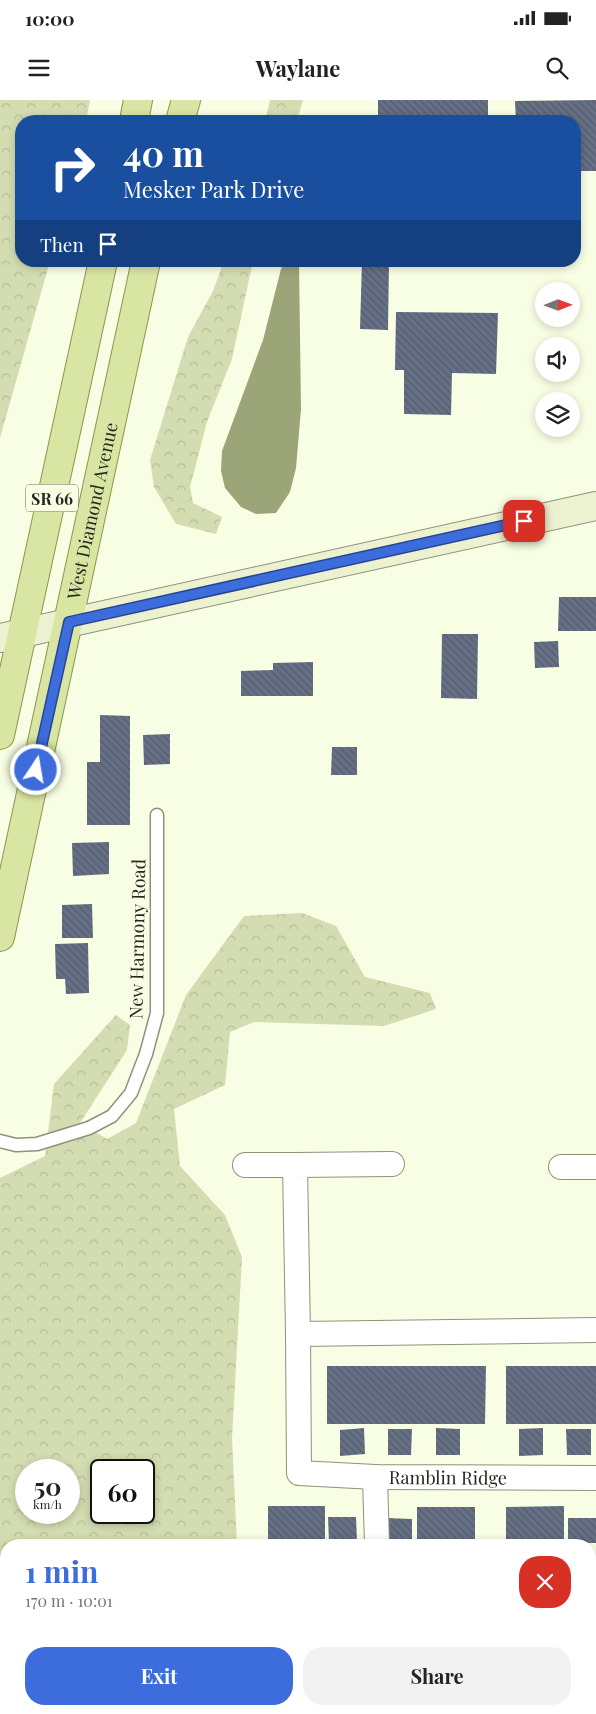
<!DOCTYPE html>
<html lang="en">
<head>
<meta charset="utf-8">
<style>
	:root { --surface:#fff; --page:#f2f2f2; --text:#222; --muted:#767676; --accent:#3d6cdd }
	body { margin:0; font-family:"Playfair Display",serif; background:var(--page); color:var(--text); height:100vh; display:flex; flex-direction:column; font-size:19px; white-space:nowrap }
	* { box-sizing:border-box; margin:0 }
	p { font-size:16px; color:var(--muted) }
	.icon { flex:none; width:28px; height:28px; fill:none; stroke:currentColor; stroke-width:2; stroke-linecap:round; stroke-linejoin:round }
	.map { position:relative; flex:1; overflow:hidden }
	.drawer { position:absolute; left:0px; top:1439px; width:596px; height:176px; display:flex; flex-direction:column; background:var(--surface); border-radius:20px 20px 0 0; box-shadow:0 2px 8px #0003 }
	.drawer>* { flex:none }
	.banner { position:absolute; left:15px; top:15px; width:566px; height:152px; border-radius:20px; box-shadow:0 2px 8px #0003; background:#1a4fa0; color:#fff; overflow:hidden }
	.needle { width:32px; rotate:89deg }
	.fabs { position:absolute; left:535px; top:182px; display:grid; gap:10px }
	.fabs a { display:grid; place-items:center; width:45px; height:45px; border-radius:50%; background:var(--surface); box-shadow:0 2px 8px #0003; font-size:25px }
	.speed { position:absolute; left:15px; top:1359px; display:flex; gap:10px; font-size:25px; font-weight:700; text-align:center }
	.speed>* { display:grid; place-content:center; width:65px; height:65px; border-radius:50%; background:var(--surface); box-shadow:0 2px 8px #0003; line-height:1 }
	.speed small { font-size:12px; font-weight:400 }
	.speed .limit { border:2px solid #111; border-radius:8px; background:#fff; color:#111 }
	.pin { position:absolute; display:grid; place-items:center; width:42px; height:42px; color:#fff; margin:-21px; border-radius:10px; box-shadow:0 2px 8px #0006 }
	.me { position:absolute; width:55px; margin:-28px; rotate:12deg; stroke-linejoin:round; filter:drop-shadow(0 0 4px #0008) }
	.turn { display:flex; align-items:center; gap:18px; height:105px; padding:0 25px; font-size:22px }
	.turn .icon { width:65px; height:65px; stroke-width:2.5 }
	.turn b { display:block; font-size:35px; line-height:42px }
	.then { display:flex; align-items:center; height:48px; padding:0 25px; background:#0003; gap:10px; font-size:19px }
	.round { display:grid; place-items:center; flex:none; width:52px; height:52px; border-radius:20px; background:var(--page) }
	.summary { display:flex; align-items:center; justify-content:space-between; height:85px; padding:0 25px }
	h1 { font-size:30px; font-weight:700; line-height:38px; color:var(--accent) }
	.action { display:flex; gap:10px; margin-top:auto; padding:10px 25px }
	.action a { flex:1; height:58px; border-radius:20px; background:var(--accent); color:#fff; font-size:20px; font-weight:700; line-height:58px; text-align:center }
	.action a+a { background:var(--page); color:var(--text) }
	.status { display:flex; justify-content:space-between; align-items:center; height:35px; padding:0 25px; background:var(--surface); direction:ltr }
	.status svg { height:14px; fill:currentColor }
	header { display:flex; justify-content:space-between; align-items:center; height:65px; padding:0 25px; background:var(--surface); font-size:22px; font-weight:700 }
	.map>svg:first-child { display:block }
	.forest { fill:url(#forest-crowns); fill-rule:evenodd }
	.water { fill:#9ba578 }
	.building { fill:url(#building-back-hatch) }
	.lines { fill:none; stroke-linecap:round; stroke-linejoin:round }
	.lane-casing { stroke:#8d937b; stroke-width:15 }
	.street-casing { stroke:#8d937b; stroke-width:26 }
	.secondary-casing { stroke:#8d937b; stroke-width:30 }
	.primary-casing { stroke:#89974c; stroke-width:30 }
	.lane { stroke:#fff; stroke-width:12 }
	.street { stroke:#fff; stroke-width:24 }
	.secondary { stroke:#ecf2d0; stroke-width:28 }
	.primary { stroke:#d9e5a2; stroke-width:28 }
	.route-casing { stroke:#284690; stroke-width:12 }
	.route { stroke:#3d6cdd; stroke-width:9 }
	.labels { text-anchor:middle; dominant-baseline:central; stroke-width:4; stroke-linejoin:round; paint-order:stroke }
	.shield { fill:#f8fee4; stroke:#65685a; stroke-width:1 }
	.shield-label { font-size:16px; font-weight:bold; fill:#26281f }
	.street-label { font-size:18px; fill:#26281f; stroke:#f8fee4 }
</style>
</head>
<body>
<div class="status"><b>10:00</b><svg viewBox="0 0 49 12"><path d="M0 12V9h3v3zM5 12V6h3v6zM10 12V3h3v9zM15 12V0h3v12zM26 1h20v11H26zM47 4h2v5h-2z"/></svg></div>
<header><svg class="icon" aria-label="menu" viewBox="0 0 24 24"><path d="M4 6h16M4 12h16M4 18h16"/></svg>Waylane<svg class="icon" aria-label="search" viewBox="0 0 24 24"><circle cx="10" cy="10" r="6"/><path d="M15 15l6 6"/></svg></header>
<div class="map">
<svg width="596" height="1614" viewBox="0 0 596 1614">
	<defs>
		<pattern id="forest-crowns" width="20" height="18" patternUnits="userSpaceOnUse" patternTransform="scale(1.25)"><rect width="20" height="18" fill="#d3ddb1"/><path d="M2 6a3 3 0 1 1 6 0M12 15a3 3 0 1 1 6 0" fill="none" stroke="#b5be98"/></pattern>
		<pattern id="building-back-hatch" width="6" height="6" patternUnits="userSpaceOnUse" patternTransform="scale(1.25)"><rect width="6" height="6" fill="#667085"/><path d="M-1 5l2 2M0 0l6 6M5-1l2 2" fill="none" stroke="#545c6c"/></pattern>
	</defs>
	<rect width="100%" height="100%" fill="#f8fee4"/>
	<path class="forest" d="M 0,0 L 90,0 L 86,21 L 21,21 L 21,161 L 50,161 L 0,338 Z
		M 270,0 L 303,0 L 297,21 L 265,21 Z
		M 224,161 L 253,161 L 232,259 L 207,322 L 190,387 L 193,403 L 222,417 L 216,434 L 176,424 L 154,387 L 150,360 L 188,237 L 213,191 Z
		M 302,813 L 336,826 L 365,877 L 430,893 L 436,909 L 384,926 L 254,922 L 230,932 L 225,985 L 174,1009 L 180,1066 L 225,1115 L 242,1157 L 232,1338 L 237,1445 L 6,1445 L 6,1609 L 590,1609 L 590,1592 L 596,1592 L 596,1614 L 0,1614 L 0,1078 L 45,1056 L 54,984 L 116,915 L 130,925 L 127,950 L 80,1023 L 107,1039 L 136,1023 L 186,895 L 244,816 ZM 26,1370 L 69,1370 L 69,1412 L 26,1412 ZM 101,1370 L 144,1370 L 144,1412 L 101,1412 Z"/>
	<path class="water" d="M 285,161 L 299,162 L 301,309 L 296,368 L 290,392 L 276,413 L 256,414 L 241,407 L 225,388 L 221,371 L 222,351 L 263,240 L 281,169 Z"/>
	<path class="building" d="M 378,0 L 488,0 L 488,21 L 378,21 Z
		M 596,0 L 596,71 L 575,71 L 575,21 L 516,21 L 515,1 Z
		M 362,161 L 389,161 L 388,230 L 360,229 Z
		M 396,212 L 498,213 L 496,274 L 452,273 L 451,315 L 404,314 L 404,270 L 395,270 Z
		M 559,497 L 596,497 L 596,531 L 558,531 Z
		M 442,534 L 478,534 L 477,599 L 441,598 Z
		M 558,541 L 559,567 L 535,568 L 534,542 Z
		M 313,562 L 313,596 L 241,596 L 241,571 L 273,570 L 273,563 Z
		M 100,615 L 130,616 L 130,725 L 87,725 L 87,662 L 100,662 Z
		M 170,634 L 170,664 L 144,665 L 143,635 Z
		M 332,647 L 357,647 L 357,675 L 331,675 Z
		M 109,742 L 109,774 L 73,776 L 72,743 Z
		M 92,804 L 93,838 L 62,838 L 62,805 Z
		M 88,843 L 89,893 L 66,894 L 65,879 L 56,879 L 55,844 Z
		M 327,1266 L 486,1266 L 485,1324 L 327,1324 Z
		M 506,1266 L 596,1266 L 596,1324 L 506,1324 Z
		M 364,1328 L 365,1354 L 340,1356 L 340,1330 Z
		M 436,1328 L 460,1329 L 460,1355 L 436,1355 Z
		M 543,1328 L 543,1355 L 519,1356 L 519,1329 Z
		M 388,1329 L 412,1329 L 411,1355 L 388,1355 Z
		M 566,1329 L 591,1329 L 591,1355 L 567,1355 Z
		M 268,1406 L 325,1406 L 325,1445 L 268,1445 Z
		M 564,1406 L 564,1445 L 506,1445 L 506,1407 Z
		M 417,1407 L 475,1407 L 475,1445 L 417,1445 Z
		M 328,1417 L 356,1417 L 357,1441 L 329,1442 Z
		M 386,1418 L 412,1419 L 412,1444 L 386,1443 Z
		M 568,1418 L 596,1418 L 596,1443 L 568,1443 Z
		M 590,1466 L 596,1466 L 596,1491 L 590,1491 Z
		M 590,1514 L 596,1514 L 596,1539 L 590,1539 Z"/>
	<g class="lines">
		<defs>
			<path id="lane" d="M 0,1041 L 16,1045 L 37,1044 L 89,1028 L 112,1016 L 131,993 L 146,954 L 157,913 L 157,715"/>
			<g id="street">
				<path d="M 392,1064 L 295,1065 L 298,1234 L 596,1230"/>
				<path d="M 245,1065 L 295,1065"/>
				<path d="M 561,1067 L 596,1067"/>
				<path id="s1" d="M 298,1234 L 299,1373 L 375,1377 L 596,1378"/>
				<path d="M 375,1377 L 377,1445"/>
			</g>
			<path id="secondary" d="M 0,538 L 596,406"/>
			<g id="primary">
				<path d="M 134,21 L 138,0"/>
				<path d="M 180,21 L 186,0"/>
				<path d="M 0,635 L 103,161"/>
				<path id="s2" d="M 0,837 L 146,161"/>
			</g>
		</defs>
		<use href="#lane" class="lane-casing"/>
		<use href="#street" class="street-casing"/>
		<use href="#secondary" class="secondary-casing"/>
		<use href="#primary" class="primary-casing"/>
		<use href="#lane" class="lane"/>
		<use href="#street" class="street"/>
		<use href="#secondary" class="secondary"/>
		<use href="#primary" class="primary"/>
	</g>
	<g class="lines">
		<defs>
			<path id="route" d="M 36,670 L 69,522 L 524,421"/>
		</defs>
		<use href="#route" class="route-casing"/>
		<use href="#route" class="route"/>
	</g>
	<g class="labels">
		<rect class="shield" x="26" y="384.5" width="52" height="27" rx="4"/>
		<g class="shield-label">
			<text x="52" y="398">SR 66</text>
		</g>
		<g class="street-label">
			<text stroke="none"><textPath href="#s2" startOffset="436">West Diamond Avenue</textPath></text>
			<text transform="translate(137 839) rotate(-89)">New Harmony Road</text>
			<text stroke="none"><textPath href="#s1" startOffset="288">Ramblin Ridge</textPath></text>
		</g>
	</g>
</svg>
<div class="fabs">
<a><svg class="needle" viewBox="-14 -14 28 28"><path d="M0-13l5 13h-10z" fill="#e53935"/><path d="M0 13l5-13h-10z" fill="#767676"/></svg></a>
<a><svg class="icon" aria-label="sound" viewBox="0 0 24 24"><path d="M4 9h4l5-4v14l-5-4H4zM17 9q2 3 0 6"/></svg></a>
<a><svg class="icon" aria-label="layers" viewBox="0 0 24 24"><path d="M12 4l9 5-9 5-9-5zM3 14l9 5 9-5"/></svg></a>
</div>
<div class="speed"><div>50<small>km/h</small></div><div class="limit">60</div></div>
<div class="pin" style="left:524px;top:421px;background:#d93025"><svg class="icon" aria-label="arrive" viewBox="0 0 24 24"><path d="M6 21V4h12l-3 4 3 4H6"/></svg></div>
<svg class="me" style="left:36px;top:670px" viewBox="-20 -20 40 40"><circle r="17" fill="#3d6cdd" stroke="#fff" stroke-width="3"/><path d="M0-11L8 9 0 5-8 9z" fill="#fff"/></svg>
<div class="banner">
<div class="turn"><svg class="icon" aria-label="right" viewBox="0 0 24 24"><path d="M7 20v-9h11M14 6l5 5-5 5"/></svg><div><b>40 m</b>Mesker Park Drive</div></div>
<div class="then">Then<svg class="icon" aria-label="arrive" viewBox="0 0 24 24"><path d="M6 21V4h12l-3 4 3 4H6"/></svg></div>
</div>
<section class="drawer">
<div class="summary"><div><h1>1 min</h1><p>170 m · 10:01</p></div><a class="round" style="background:#d93025;color:#fff"><svg class="icon" aria-label="close" viewBox="0 0 24 24"><path d="M6 6l12 12M18 6L6 18"/></svg></a></div>
<div class="action"><a>Exit</a><a>Share</a></div>
</section>
</div>
</body>
</html>
